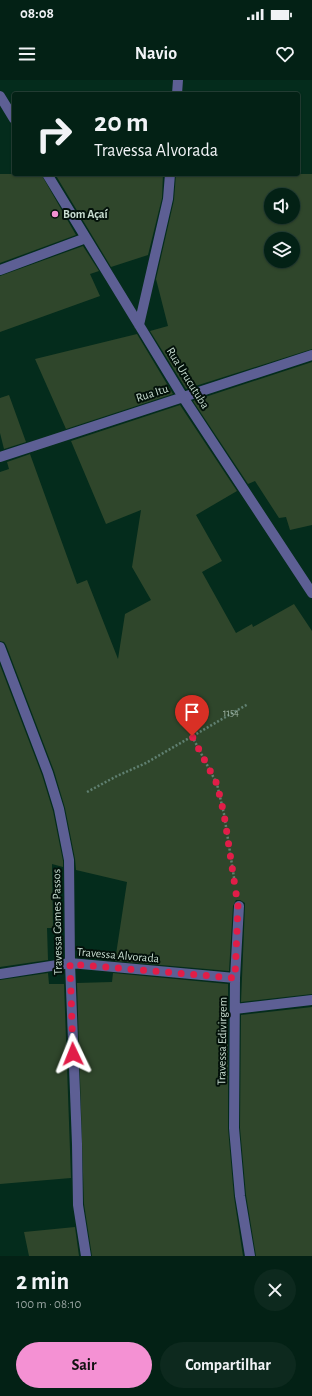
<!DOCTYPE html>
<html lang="pt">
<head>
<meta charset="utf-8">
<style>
	:root { --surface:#032115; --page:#0d291e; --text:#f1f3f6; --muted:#97a3a0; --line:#243e34; --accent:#f491d3 }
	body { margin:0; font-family:"Alegreya Sans",sans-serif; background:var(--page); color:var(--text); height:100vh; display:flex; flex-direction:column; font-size:15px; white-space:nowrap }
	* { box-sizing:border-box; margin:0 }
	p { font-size:13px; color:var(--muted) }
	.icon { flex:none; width:22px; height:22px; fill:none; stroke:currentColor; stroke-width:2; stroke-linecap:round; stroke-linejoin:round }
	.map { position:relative; height:1176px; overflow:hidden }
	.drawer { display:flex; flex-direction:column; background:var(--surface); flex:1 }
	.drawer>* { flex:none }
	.guide { position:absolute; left:12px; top:12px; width:288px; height:84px; border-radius:4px; box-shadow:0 1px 3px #0004,0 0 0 1px var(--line); background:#032115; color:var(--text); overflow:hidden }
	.fabs { position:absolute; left:264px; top:108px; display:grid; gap:8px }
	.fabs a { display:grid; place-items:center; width:36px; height:36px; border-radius:50%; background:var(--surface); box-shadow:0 1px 3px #0004,0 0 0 1px var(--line); font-size:20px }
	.pin { position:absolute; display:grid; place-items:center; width:34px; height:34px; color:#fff; margin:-41px -17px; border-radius:50% 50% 50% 0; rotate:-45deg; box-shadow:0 0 4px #0007 }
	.pin .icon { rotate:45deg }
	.me { position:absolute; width:44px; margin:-22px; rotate:358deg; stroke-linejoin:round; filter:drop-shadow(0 0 3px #0008) }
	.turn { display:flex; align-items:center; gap:14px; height:84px; padding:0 16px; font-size:18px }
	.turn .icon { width:52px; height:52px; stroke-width:2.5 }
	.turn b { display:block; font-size:28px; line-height:34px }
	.round { display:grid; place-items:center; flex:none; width:42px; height:42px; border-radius:21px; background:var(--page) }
	.overview { display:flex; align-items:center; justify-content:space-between; height:68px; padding:0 16px }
	h1 { font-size:24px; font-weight:700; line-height:30px }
	.action { display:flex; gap:8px; margin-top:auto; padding:8px 16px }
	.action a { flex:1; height:46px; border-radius:24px; background:var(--accent); color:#111; font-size:16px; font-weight:700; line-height:46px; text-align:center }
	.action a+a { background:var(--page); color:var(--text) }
	.status { display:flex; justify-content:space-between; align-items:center; height:28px; padding:0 20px; background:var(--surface); direction:ltr }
	.status svg { height:11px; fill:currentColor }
	header { display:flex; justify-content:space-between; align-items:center; height:52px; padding:0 16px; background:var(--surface); font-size:18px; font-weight:700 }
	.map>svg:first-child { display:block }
	.building { fill:#2f462b; fill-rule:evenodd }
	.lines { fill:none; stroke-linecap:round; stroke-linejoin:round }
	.path { stroke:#608071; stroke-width:2.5; stroke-dasharray:2 2; stroke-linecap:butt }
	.minor { stroke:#5d5f94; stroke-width:10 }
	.route { stroke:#e11d48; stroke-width:7; stroke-dasharray:0 12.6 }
	.poi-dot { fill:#f491d3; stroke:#03110a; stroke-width:1.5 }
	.labels { text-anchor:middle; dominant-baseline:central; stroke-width:4; stroke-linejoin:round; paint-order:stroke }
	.number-label { font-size:10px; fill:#a2b7a8 }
	.poi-label { font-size:12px; font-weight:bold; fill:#c8ddd1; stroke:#03110a; text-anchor:start }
	.street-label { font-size:12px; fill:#c8ddd1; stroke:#03110a }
</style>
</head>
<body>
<div class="status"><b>08:08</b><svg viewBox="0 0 49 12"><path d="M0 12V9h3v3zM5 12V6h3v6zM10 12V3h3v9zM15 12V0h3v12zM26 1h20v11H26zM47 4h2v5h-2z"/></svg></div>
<header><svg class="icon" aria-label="menu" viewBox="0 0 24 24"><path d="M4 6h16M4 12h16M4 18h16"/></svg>Navio<svg class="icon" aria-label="heart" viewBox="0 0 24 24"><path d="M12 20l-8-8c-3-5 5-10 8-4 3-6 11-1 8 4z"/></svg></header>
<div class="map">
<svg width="312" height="1176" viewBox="0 0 312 1176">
	<rect width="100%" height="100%" fill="#042c1c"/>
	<path class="building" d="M 0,94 L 41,94 L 76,155 L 0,183 Z
		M 55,94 L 163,94 L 162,118 L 148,175 L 111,187 Z
		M 176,94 L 312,94 L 312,269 L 186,309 L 150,251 L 168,246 L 156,199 L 174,120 ZM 271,115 L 293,115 L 293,137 L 271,137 ZM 271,159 L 293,159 L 293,181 L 271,181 Z
		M 83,166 L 99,191 L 90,194 L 100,216 L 0,252 L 0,196 Z
		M 137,254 L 173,314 L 66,349 L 35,279 Z
		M 312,282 L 312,445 L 290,450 L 286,437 L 279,438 L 255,401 L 248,404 L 193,321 Z
		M 9,315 L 26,362 L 4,369 L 0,353 L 0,318 Z
		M 180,325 L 237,411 L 196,435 L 222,481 L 202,492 L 236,553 L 252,544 L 253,547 L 294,524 L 312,551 L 312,914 L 241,922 L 245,826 L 245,823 L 240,820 L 236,820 L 233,826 L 229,891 L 115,881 L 127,802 L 76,790 L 75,779 L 65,728 L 54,691 L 6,565 L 4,562 L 0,561 L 0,392 L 9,389 L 7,382 L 30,374 L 77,504 L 87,500 L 118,579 L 125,534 L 151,520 L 132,487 L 141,430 L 106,444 L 71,361 Z
		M 0,585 L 42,695 L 53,731 L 63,781 L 63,787 L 52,784 L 53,848 L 47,848 L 48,880 L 0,887 Z
		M 48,893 L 49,904 L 64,904 L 71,1098 L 0,1104 L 0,900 Z
		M 113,893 L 228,904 L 228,1048 L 234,1117 L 243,1176 L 92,1176 L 84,1124 L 77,903 L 112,902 Z
		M 312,927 L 312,1176 L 256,1176 L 246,1115 L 240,1048 L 241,935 Z
		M 75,1147 L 79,1176 L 29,1176 L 24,1152 Z"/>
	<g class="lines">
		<path class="path" d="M 192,656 L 217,704 L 224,734 L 235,804
			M 87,712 L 117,696 L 146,683 L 248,624"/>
		<path class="minor" d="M 177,14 L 178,0
			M 0,16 L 14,39
			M 47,94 L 183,317 L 312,513
			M 0,190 L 86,158
			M 139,245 L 168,119 L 170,94
			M 0,377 L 312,275
			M 0,567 L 48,693 L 59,729 L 69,780 L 70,883 L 77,1064 L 78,1125 L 86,1176
			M 239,826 L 235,898 L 234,1048 L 240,1116 L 250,1176
			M 0,894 L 70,883 L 235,898
			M 235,929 L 312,920"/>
	</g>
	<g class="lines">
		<path class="route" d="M 73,974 L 70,884 L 235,898 L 238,826 L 224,734 L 217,704 L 192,656"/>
	</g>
	<circle class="poi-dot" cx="55" cy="134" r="4"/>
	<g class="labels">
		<g class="number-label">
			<text x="231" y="633">1154</text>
		</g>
		<g class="poi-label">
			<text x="63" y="134">Bom Açaí</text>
		</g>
		<g class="street-label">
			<text transform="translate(188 298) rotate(58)">Rua Urucutuba</text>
			<text transform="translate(152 313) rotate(-18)">Rua Itu</text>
			<text transform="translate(57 842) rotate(-91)">Travessa Gomes Passos</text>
			<text transform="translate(118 875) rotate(5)">Travessa Alvorada</text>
			<text transform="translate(222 961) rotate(-89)">Travessa Edivirgem</text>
		</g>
	</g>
</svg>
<div class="fabs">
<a><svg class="icon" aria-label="sound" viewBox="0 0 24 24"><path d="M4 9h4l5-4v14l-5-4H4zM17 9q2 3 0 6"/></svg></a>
<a><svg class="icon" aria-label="layers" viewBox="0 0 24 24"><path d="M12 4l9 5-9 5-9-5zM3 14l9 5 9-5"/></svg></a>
</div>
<div class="pin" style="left:192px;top:656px;background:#d93025"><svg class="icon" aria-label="arrive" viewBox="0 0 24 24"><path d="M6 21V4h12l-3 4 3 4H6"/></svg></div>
<svg class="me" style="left:73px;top:974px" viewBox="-20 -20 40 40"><path d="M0-17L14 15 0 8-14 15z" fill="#e11d48" stroke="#fff" stroke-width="4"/></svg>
<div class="guide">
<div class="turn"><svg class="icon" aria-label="right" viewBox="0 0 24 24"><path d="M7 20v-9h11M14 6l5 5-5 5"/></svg><div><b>20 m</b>Travessa Alvorada</div></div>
</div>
</div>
<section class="drawer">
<div class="overview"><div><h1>2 min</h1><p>100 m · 08:10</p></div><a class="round"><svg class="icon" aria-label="close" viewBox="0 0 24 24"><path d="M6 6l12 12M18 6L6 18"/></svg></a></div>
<div class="action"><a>Sair</a><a>Compartilhar</a></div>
</section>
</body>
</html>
